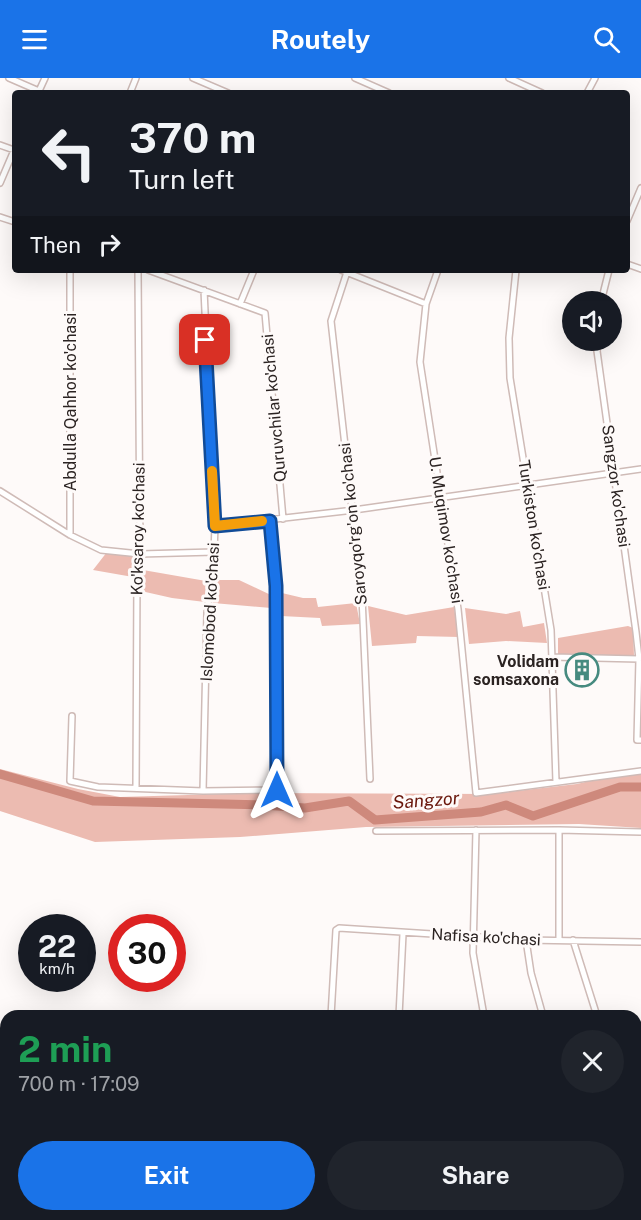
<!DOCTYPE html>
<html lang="en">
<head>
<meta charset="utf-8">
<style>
	:root { --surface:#171b24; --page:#20242c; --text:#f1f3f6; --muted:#9ea1a6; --accent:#1a73e8 }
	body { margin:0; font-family:"Public Sans",sans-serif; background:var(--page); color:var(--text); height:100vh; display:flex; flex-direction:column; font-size:22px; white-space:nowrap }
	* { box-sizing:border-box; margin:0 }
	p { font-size:20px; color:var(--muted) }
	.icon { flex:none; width:33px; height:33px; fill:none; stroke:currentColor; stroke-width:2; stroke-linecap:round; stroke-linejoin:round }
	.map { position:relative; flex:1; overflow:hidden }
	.panel { position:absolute; left:0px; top:932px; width:642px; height:212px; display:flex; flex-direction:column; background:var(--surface); border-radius:18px 18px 0 0; box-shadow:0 6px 24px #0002 }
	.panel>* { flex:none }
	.banner { position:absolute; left:12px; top:12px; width:618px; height:183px; border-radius:6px; box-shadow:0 6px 24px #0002; background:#171b24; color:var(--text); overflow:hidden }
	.controls { position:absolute; left:562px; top:213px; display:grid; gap:12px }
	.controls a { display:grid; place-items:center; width:60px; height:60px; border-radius:50%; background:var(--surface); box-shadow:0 6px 24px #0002; font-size:30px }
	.speed { position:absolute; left:18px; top:836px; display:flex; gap:12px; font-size:30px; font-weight:700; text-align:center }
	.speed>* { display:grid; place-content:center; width:78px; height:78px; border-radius:50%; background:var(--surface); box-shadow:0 6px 24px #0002; line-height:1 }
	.speed small { font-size:15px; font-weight:400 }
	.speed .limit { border:9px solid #d22; background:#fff; color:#111 }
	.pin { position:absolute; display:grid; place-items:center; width:51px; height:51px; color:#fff; margin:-26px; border-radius:12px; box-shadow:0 3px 9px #0006 }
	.me { position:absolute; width:66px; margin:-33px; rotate:0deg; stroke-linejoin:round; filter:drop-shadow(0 0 4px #0008) }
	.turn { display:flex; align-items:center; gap:21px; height:126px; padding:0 18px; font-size:27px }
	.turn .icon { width:78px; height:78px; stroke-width:2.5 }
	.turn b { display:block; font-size:42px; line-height:51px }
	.then { display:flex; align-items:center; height:57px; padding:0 18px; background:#0003; gap:12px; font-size:22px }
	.round { display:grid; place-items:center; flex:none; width:63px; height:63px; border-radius:32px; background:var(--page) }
	.head { display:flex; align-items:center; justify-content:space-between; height:102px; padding:0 18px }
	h1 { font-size:36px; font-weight:700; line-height:45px; color:#1e9e55 }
	.action { display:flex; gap:12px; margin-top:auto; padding:12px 18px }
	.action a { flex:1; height:69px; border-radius:36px; background:var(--accent); color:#fff; font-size:24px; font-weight:700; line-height:69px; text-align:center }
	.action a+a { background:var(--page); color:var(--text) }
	header { display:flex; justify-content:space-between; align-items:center; height:78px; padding:0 18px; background:var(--accent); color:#fff; font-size:27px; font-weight:700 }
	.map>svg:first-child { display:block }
	.green { fill:#ecbbb1 }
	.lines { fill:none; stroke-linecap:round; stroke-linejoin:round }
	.river { stroke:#ce897c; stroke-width:9 }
	.minor-casing { stroke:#cfbbb7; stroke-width:8 }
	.minor { stroke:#fff; stroke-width:5 }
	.route-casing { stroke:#114b97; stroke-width:15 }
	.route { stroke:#1a73e8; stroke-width:10 }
	.slow { stroke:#f59e0b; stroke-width:10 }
	.labels { text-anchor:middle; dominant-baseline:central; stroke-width:6; stroke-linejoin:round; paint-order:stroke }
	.street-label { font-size:16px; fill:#2b2322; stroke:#fefaf9 }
	.poi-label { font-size:16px; font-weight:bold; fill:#2b2322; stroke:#fefaf9; text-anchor:end }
	.water-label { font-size:18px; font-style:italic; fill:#69160b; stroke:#fefaf9 }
</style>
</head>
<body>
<header><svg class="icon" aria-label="menu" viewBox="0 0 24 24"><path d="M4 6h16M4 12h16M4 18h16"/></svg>Routely<svg class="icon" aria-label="search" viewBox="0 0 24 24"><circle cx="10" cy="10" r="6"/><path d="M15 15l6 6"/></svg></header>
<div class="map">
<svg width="641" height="1142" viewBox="0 0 641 1142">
	<rect width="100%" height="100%" fill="#fefaf9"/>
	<path class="green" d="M 107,474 L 137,477 L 133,499 L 93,492 Z
		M 143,492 L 206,503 L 205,524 L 172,520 L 141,513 Z
		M 215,502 L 239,502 L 273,518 L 271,530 L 213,525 Z
		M 282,515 L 303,520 L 316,520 L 318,529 L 356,525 L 360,546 L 322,548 L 320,540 L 281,538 Z
		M 368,528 L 406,537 L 454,529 L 459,559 L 417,558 L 416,565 L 372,568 Z
		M 465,530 L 506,536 L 520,533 L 523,549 L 544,545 L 547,565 L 506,563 L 469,566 Z
		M 628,548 L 633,550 L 634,578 L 558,576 L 558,560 Z
		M 0,691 L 78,711 L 120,719 L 257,715 L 492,716 L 577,706 L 602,700 L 641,696 L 641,750 L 579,746 L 366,749 L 240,759 L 95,764 L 0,733 Z"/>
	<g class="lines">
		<path class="river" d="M 0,696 L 93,723 L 264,727 L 305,730 L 349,723 L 375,742 L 481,734 L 506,727 L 533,738 L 620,709 L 641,709"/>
		<defs>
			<path id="minor" d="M 9,0 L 39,13
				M 193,0 L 228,15
				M 355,0 L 389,15
				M 509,0 L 542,15
				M 39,13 L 45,0
				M 130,15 L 136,0
				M 587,15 L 595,0
				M 0,67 L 14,72
				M 0,105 L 15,70
				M 0,139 L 15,144
				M 627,143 L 641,110
				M 627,186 L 641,191
				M 148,192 L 265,235 L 283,441
				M 341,192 L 426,226
				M 438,192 L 426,226 L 420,284 L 458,531 L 476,715 L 641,693
				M 516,192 L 509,260 L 510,300 L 551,552 L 556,704
				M 347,194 L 331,243 L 362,519 L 370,701
				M 601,224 L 609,192
				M 240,226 L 254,192
				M 598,262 L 597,273 L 636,554 L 639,581 L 637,662 L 641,662
				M 0,413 L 70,457 L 101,472 L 140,476 L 214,474
				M 215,448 L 354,432 L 641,391
				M 70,457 L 70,192
				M 552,579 L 639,581
				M 72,638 L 70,703 L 98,709 L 203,713 L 277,712 L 276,508 L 270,443
				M 136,710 L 137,498 L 140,476 L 138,192
				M 203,713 L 207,535 L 214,474 L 215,448 L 204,212
				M 476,752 L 473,875 L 484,938
				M 376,753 L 559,752 L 641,754
				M 526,862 L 531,895 L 543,938
				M 559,862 L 559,752
				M 573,862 L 597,938
				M 331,938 L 336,852 L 339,850 L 526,862 L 641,864
				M 399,938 L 403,856
				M 636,1056 L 641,1071
				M 0,1107 L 6,1107
				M 636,1129 L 641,1129
				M 354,1142 L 355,1137
				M 435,1142 L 436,1137
				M 506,1142 L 507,1137
				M 584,1142 L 584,1137"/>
		</defs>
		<use href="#minor" class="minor-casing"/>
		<use href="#minor" class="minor"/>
	</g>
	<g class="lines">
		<defs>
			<path id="route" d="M 205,262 L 215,448 L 270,443 L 276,508 L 277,712"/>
		</defs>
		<use href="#route" class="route-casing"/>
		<use href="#route" class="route"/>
		<path class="slow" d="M 212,393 L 215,448 L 262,443"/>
	</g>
	<defs>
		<symbol id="building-ring" viewBox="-11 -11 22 22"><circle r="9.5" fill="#fefaf9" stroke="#468a7f" stroke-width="1.5"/><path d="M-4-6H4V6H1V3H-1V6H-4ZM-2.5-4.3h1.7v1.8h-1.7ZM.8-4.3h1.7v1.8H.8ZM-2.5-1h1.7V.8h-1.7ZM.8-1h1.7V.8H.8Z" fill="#468a7f"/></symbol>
	</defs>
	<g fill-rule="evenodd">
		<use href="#building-ring" x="563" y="573" width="38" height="38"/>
	</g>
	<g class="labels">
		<g class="street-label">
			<text transform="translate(70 324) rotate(-90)">Abdulla Qahhor ko'chasi</text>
			<text transform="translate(274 330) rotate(-95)">Quruvchilar ko'chasi</text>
			<text transform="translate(616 408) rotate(82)">Sangzor ko'chasi</text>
			<text transform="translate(353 446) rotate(-96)">Saroyqo'rg'on ko'chasi</text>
			<text transform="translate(534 447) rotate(81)">Turkiston ko'chasi</text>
			<text transform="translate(138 451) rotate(-89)">Ko'ksaroy ko'chasi</text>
			<text transform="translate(446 452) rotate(81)">U. Muqimov ko'chasi</text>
			<text transform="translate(210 534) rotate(-87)">Islomobod ko'chasi</text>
			<text transform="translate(486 859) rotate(3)">Nafisa ko'chasi</text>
		</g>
		<g class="poi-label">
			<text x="559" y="583">Volidam<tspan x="559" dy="18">somsaxona</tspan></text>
		</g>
		<g class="water-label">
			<text transform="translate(426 722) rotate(-4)">Sangzor</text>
		</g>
	</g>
</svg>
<div class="controls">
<a><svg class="icon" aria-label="sound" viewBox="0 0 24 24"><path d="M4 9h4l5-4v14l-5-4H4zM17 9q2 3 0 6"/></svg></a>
</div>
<div class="speed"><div>22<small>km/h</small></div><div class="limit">30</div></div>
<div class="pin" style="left:205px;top:262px;background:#d93025"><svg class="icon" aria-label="arrive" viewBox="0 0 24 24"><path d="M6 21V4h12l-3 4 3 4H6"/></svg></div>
<svg class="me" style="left:277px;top:712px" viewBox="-20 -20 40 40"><path d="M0-17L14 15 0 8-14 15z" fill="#1a73e8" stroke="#fff" stroke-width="4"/></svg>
<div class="banner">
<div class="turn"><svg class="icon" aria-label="left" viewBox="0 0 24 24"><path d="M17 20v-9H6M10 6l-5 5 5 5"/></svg><div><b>370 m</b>Turn left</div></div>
<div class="then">Then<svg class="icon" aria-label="right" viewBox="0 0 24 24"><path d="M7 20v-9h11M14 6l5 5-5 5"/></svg></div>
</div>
<section class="panel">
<div class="head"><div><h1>2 min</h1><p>700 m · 17:09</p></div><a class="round"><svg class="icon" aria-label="close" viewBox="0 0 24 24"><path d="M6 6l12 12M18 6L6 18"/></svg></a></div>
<div class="action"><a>Exit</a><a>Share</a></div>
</section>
</div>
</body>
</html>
